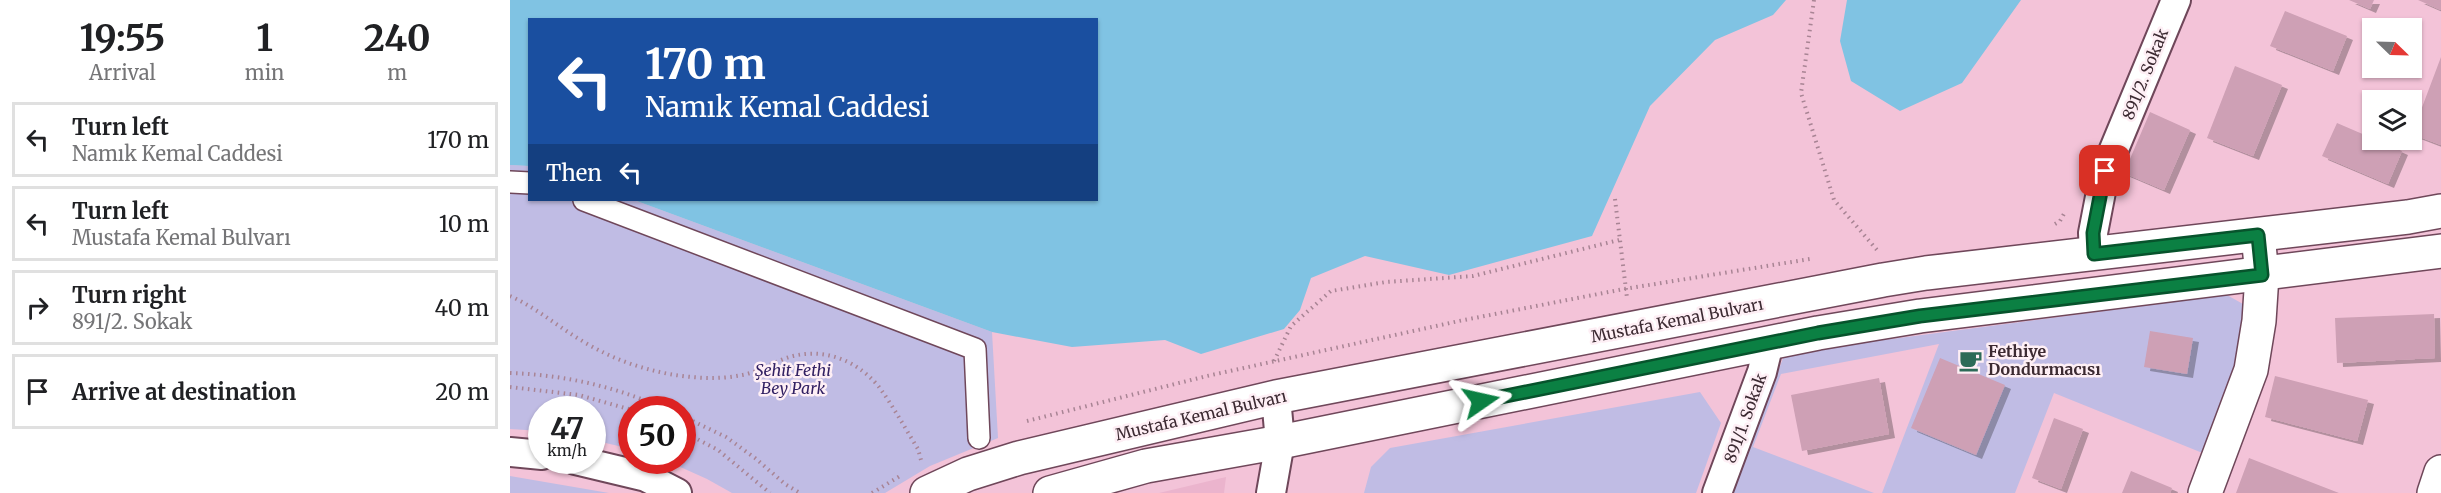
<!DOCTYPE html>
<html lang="en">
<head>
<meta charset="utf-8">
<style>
	:root { --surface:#fff; --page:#f6f6f6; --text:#202124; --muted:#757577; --line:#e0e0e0 }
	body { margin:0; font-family:Merriweather,serif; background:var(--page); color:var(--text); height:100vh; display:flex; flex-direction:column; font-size:22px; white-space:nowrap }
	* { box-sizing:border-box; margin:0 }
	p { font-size:20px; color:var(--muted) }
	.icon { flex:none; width:33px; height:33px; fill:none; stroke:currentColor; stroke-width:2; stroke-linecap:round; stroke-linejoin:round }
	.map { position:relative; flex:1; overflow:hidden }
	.details { display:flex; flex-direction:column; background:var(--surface); width:510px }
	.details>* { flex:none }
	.banner { position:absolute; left:18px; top:18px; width:570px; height:183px; border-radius:0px; box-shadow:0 2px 4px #0004; background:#1a4fa0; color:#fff; overflow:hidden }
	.needle { width:39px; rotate:113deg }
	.controls { position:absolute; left:1852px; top:18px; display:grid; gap:12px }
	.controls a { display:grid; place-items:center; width:60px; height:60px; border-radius:0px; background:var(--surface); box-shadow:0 2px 4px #0004; font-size:30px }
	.speed { position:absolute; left:18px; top:396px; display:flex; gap:12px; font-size:30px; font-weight:700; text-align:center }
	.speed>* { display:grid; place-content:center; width:78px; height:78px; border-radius:50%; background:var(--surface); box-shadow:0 2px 4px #0004; line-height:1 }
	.speed small { font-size:15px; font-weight:400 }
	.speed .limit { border:9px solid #d22; background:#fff; color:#111 }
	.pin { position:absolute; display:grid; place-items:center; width:51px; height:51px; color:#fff; margin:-26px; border-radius:12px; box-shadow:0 3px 9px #0006 }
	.me { position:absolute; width:66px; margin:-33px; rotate:79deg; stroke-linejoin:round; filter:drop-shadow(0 0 4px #0008) }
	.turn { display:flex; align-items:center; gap:21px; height:126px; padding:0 18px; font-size:27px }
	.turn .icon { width:78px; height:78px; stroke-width:2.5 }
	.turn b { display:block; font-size:42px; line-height:51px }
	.then { display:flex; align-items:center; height:57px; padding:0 18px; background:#0003; gap:12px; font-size:22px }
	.eta { display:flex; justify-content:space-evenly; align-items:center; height:102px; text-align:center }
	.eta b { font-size:36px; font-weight:700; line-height:42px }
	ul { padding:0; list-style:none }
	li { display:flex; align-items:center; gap:18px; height:75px; margin:0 12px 9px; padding:0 6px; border:3px solid var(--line); border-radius:0px }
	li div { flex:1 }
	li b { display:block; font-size:22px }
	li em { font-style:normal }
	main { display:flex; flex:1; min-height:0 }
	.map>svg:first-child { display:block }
	.built { fill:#ebb4cd }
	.green { fill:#c0bce4 }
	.water { fill:#80c3e3 }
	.building { fill:#cea0b5; filter:url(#shadow) }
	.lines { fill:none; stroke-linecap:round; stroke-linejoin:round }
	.pedestrian-casing { stroke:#6f475a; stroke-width:24 }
	.minor-casing { stroke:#6f475a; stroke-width:32 }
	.tertiary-casing { stroke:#6f475a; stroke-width:36 }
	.secondary-casing { stroke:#6f475a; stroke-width:36 }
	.path { stroke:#a88494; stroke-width:4; stroke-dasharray:1.5 4.5; stroke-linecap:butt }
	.pedestrian { stroke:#fff; stroke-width:21 }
	.minor { stroke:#fff; stroke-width:28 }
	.tertiary { stroke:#fff; stroke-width:33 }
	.secondary { stroke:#fff; stroke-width:33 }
	.route-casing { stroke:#07532c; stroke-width:15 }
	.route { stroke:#0b8043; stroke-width:10 }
	.labels { text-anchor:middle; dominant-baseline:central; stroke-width:5; stroke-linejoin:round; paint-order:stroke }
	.street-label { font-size:16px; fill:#3c2a32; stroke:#feeff5 }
	.poi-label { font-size:16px; font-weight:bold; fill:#3c2a32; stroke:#feeff5; text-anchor:start }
	.park-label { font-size:16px; font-style:italic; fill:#312062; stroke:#feeff5 }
</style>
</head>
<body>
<main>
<section class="details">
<div class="eta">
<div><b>19:55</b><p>Arrival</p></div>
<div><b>1</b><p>min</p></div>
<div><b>240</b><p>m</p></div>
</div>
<ul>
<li><svg class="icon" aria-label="left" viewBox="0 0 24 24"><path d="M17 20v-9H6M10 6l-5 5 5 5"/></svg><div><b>Turn left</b><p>Namık Kemal Caddesi</p></div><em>170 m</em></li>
<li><svg class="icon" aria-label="left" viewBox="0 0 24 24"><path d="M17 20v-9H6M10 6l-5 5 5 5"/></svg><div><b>Turn left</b><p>Mustafa Kemal Bulvarı</p></div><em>10 m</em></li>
<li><svg class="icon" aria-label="right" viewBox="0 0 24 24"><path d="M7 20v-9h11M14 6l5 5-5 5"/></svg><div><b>Turn right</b><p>891/2. Sokak</p></div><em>40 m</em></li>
<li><svg class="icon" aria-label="arrive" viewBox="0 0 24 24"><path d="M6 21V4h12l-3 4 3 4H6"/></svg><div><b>Arrive at destination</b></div><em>20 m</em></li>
</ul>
</section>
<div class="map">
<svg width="1931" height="493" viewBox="0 0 1931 493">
	<defs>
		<filter id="shadow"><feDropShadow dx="6" dy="4" stdDeviation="0" flood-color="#0004"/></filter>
	</defs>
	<rect width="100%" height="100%" fill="#f3c3d8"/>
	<path class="built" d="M 716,477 L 714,493 L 649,493 Z"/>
	<path class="green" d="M 0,165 L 19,166 L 20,200 L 124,200 L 482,332 L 488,438 L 420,466 L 375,493 L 222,493 L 197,479 L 157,461 L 172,460 L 172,410 L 122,410 L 121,449 L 83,440 L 82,410 L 32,410 L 31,431 L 0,429 Z
		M 1717,295 L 1733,304 L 1738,317 L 1723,386 L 1695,454 L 1544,393 L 1505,493 L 1372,493 L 1429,344 L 1271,374 L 1243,447 L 1364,493 L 1222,493 L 1275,353 Z
		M 1190,392 L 1211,423 L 1186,493 L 854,493 L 861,467 L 880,448 Z
		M 0,476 L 99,493 L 0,493 Z"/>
	<path class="water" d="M 0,0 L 1276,0 L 1263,15 L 1205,40 L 1140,106 L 1082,236 L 939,275 L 855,256 L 801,278 L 790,310 L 774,329 L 691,354 L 655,340 L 562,347 L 482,332 L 124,200 L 586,200 L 586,20 L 20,20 L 19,166 L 0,165 Z
		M 1337,0 L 1511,0 L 1452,83 L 1390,111 L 1341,81 L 1330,41 Z"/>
	<path class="building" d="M 1839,0 L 1864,0 L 1860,9 Z
		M 1908,0 L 1931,0 L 1931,10 Z
		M 1775,11 L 1837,36 L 1823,71 L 1760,46 Z
		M 1931,57 L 1931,145 L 1902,134 Z
		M 1725,66 L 1772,85 L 1743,156 L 1697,138 Z
		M 1640,112 L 1680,130 L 1654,190 L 1614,173 Z
		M 1827,123 L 1892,151 L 1878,184 L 1812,156 Z
		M 1924,314 L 1925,358 L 1827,363 L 1825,318 Z
		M 1640,331 L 1683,338 L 1677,374 L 1634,367 Z
		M 1430,358 L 1495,385 L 1466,455 L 1401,428 Z
		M 1765,376 L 1858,400 L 1847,441 L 1755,417 Z
		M 1369,378 L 1379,434 L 1292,451 L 1281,395 Z
		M 1544,418 L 1573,429 L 1551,489 L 1522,478 Z
		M 1739,458 L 1829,493 L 1726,493 Z
		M 1621,471 L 1662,488 L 1660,493 L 1612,493 Z"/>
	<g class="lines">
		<defs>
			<path id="pedestrian" d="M 0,182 L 20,183
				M 74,200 L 465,349 L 469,438"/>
			<path id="minor" d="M 1584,254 L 1583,233 L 1595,171 L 1666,0
				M 0,452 L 32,455
				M 65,460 L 136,477 L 167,493
				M 761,493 L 770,442 L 766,397
				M 1207,493 L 1252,372 L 1259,343"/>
			<path id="tertiary" d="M 1695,493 L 1741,370 L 1749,321 L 1752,275 L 1748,235
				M 1924,493 L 1931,472"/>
			<path id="secondary" d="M 417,493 L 458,474 L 509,458 L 766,397 L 1373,280 L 1416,273 L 1898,217 L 1931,211
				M 540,493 L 636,466 L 770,442 L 1308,333 L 1410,316 L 1931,251"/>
		</defs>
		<use href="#pedestrian" class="pedestrian-casing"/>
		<use href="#minor" class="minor-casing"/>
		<use href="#tertiary" class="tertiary-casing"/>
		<use href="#secondary" class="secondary-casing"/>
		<path class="path" d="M 1304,0 L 1291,93 L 1324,200 L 1367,250
			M 1105,199 L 1117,298
			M 1545,224 L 1550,221 L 1555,212
			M 0,296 C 27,308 48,327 74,342 C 101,358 128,368 159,374 C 182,378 209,380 232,375 C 250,372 266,360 283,356 C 316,348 348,361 369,387 C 383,406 395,428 408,449 L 411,460
			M 764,361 L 781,326 L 821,291 L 876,282 L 963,276 L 1109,240
			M 0,373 C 56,375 107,387 158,410
			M 0,387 L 69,395 L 122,410
			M 172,416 L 216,437 L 245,458 L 275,484 L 290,493
			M 517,421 L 697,376 L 949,321 L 1114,289 L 1300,259
			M 172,431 L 208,450 L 260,493
			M 362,493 L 390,476"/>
		<use href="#pedestrian" class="pedestrian"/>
		<use href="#minor" class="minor"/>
		<use href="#tertiary" class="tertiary"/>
		<use href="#secondary" class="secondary"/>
	</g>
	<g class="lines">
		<defs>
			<path id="route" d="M 971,401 L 1308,333 L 1410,316 L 1752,275 L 1748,235 L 1584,254 L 1583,233 L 1595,171"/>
		</defs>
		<use href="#route" class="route-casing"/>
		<use href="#route" class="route"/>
	</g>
	<defs>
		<symbol id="cafe-bare" viewBox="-9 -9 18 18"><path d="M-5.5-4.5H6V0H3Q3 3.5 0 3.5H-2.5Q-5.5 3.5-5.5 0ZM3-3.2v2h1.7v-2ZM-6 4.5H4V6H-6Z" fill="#2d6b58" stroke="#feeff5" stroke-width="2.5" paint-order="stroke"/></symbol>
	</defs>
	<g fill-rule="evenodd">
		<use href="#cafe-bare" x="1444" y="344" width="33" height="33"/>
	</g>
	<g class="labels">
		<g class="street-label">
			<text transform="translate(1635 74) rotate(-68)">891/2. Sokak</text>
			<text transform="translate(1167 320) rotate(-11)">Mustafa Kemal Bulvarı</text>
			<text transform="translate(691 415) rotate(-13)">Mustafa Kemal Bulvarı</text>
			<text transform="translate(1235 418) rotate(-70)">891/1. Sokak</text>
		</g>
		<g class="poi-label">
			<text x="1478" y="351">Fethiye<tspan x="1478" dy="18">Dondurmacısı</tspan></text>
		</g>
		<g class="park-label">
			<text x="283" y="370">Şehit Fethi<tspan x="283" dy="18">Bey Park</tspan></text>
		</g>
	</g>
</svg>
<div class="controls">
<a><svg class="needle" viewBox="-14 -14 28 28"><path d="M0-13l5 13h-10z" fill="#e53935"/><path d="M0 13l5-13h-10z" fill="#757577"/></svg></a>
<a><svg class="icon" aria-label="layers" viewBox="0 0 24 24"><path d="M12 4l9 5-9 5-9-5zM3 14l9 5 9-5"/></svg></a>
</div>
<div class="speed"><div>47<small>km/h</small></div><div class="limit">50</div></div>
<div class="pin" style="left:1595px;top:171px;background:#d93025"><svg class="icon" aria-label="arrive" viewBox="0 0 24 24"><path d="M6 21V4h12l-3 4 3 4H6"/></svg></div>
<svg class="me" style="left:971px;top:401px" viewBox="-20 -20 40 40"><path d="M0-17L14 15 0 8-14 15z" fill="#0b8043" stroke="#fff" stroke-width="4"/></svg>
<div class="banner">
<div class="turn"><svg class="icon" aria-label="left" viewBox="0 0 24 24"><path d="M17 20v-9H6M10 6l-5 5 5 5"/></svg><div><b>170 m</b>Namık Kemal Caddesi</div></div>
<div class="then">Then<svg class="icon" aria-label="left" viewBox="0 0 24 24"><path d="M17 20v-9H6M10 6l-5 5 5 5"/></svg></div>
</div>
</div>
</main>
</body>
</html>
